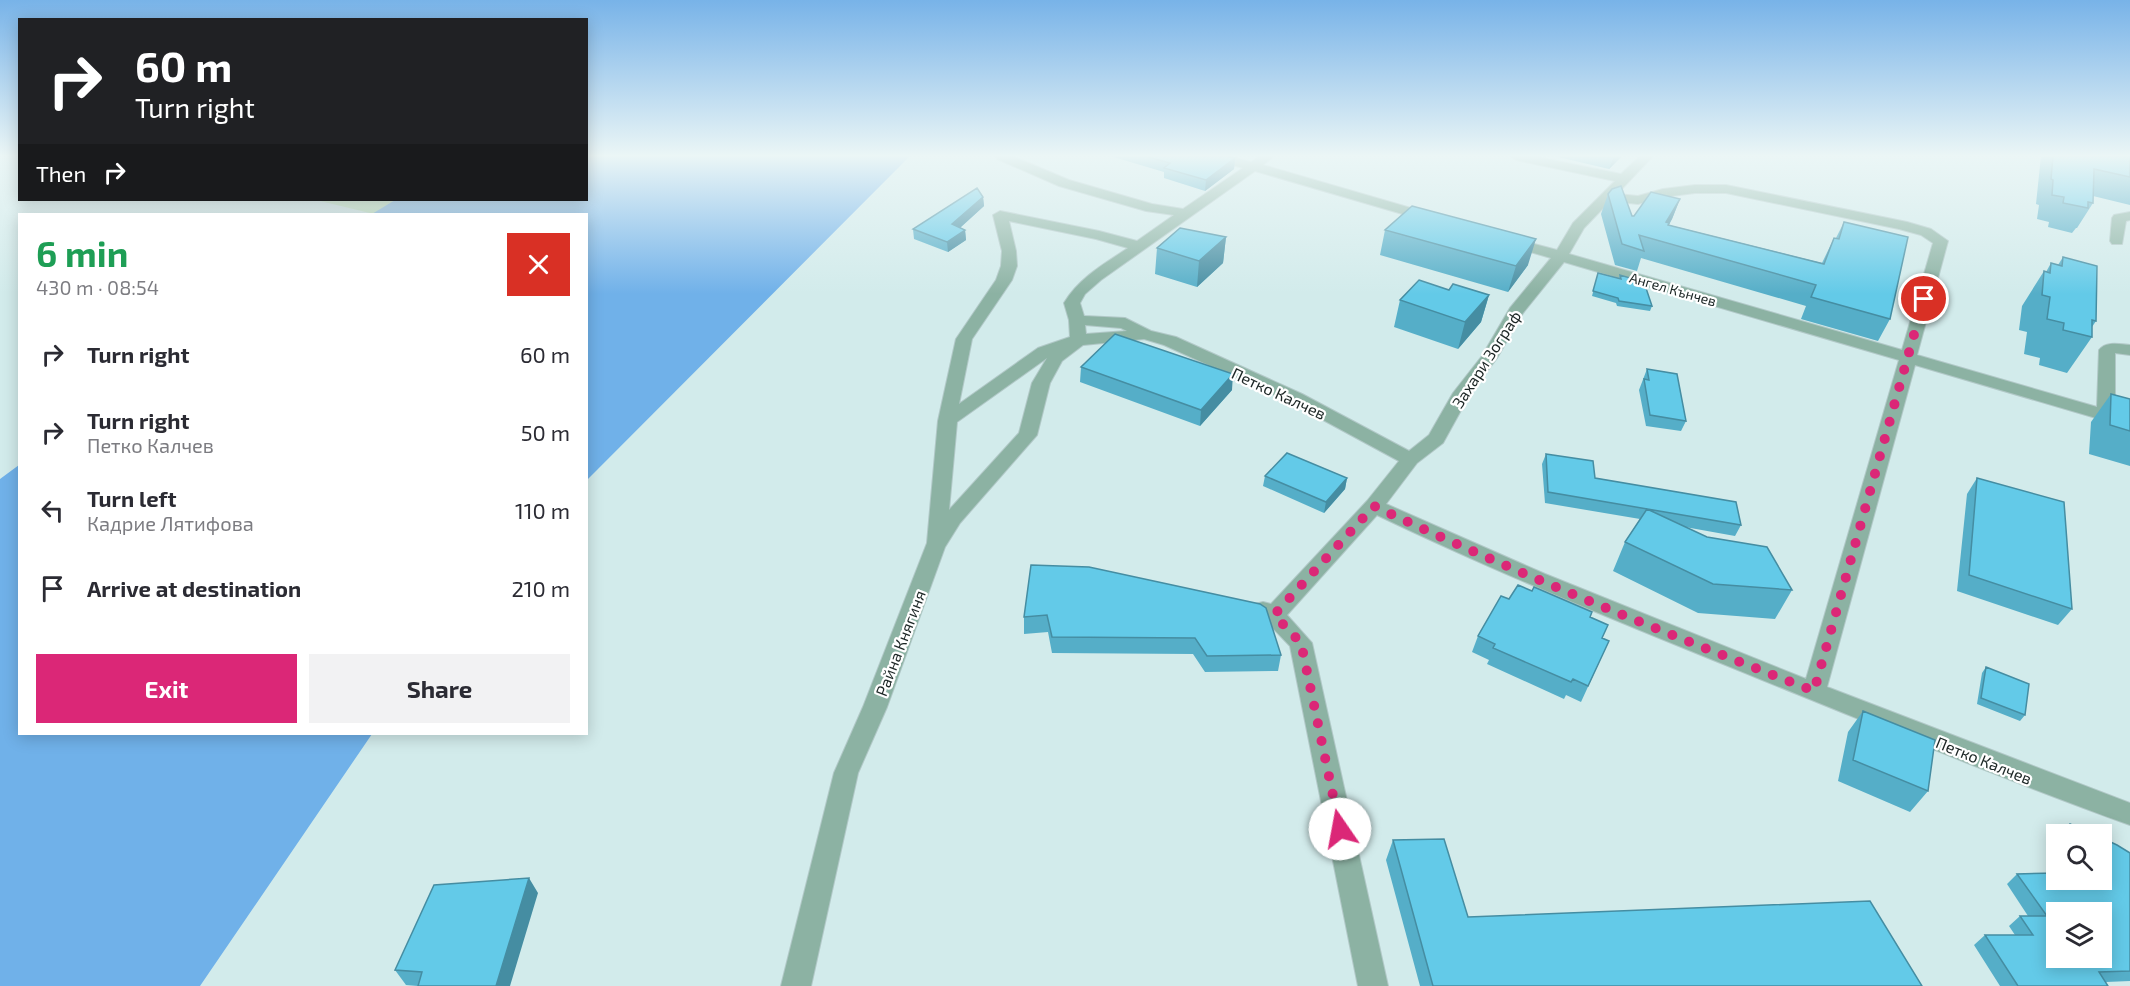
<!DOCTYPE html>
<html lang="en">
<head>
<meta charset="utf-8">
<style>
	:root { --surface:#fff; --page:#f2f2f3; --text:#2b2b33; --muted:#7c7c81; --accent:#db2777 }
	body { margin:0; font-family:"Exo 2",sans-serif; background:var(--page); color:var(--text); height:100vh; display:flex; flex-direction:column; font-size:22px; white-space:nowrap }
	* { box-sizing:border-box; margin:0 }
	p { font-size:20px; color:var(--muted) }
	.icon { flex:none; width:33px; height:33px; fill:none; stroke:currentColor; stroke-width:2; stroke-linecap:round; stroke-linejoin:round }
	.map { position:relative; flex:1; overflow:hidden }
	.panel { position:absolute; left:18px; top:213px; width:570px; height:522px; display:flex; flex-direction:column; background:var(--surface); border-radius:0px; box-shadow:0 3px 15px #0003 }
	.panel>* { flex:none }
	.guide { position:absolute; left:18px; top:18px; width:570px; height:183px; border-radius:0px; box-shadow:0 3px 15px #0003; background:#202124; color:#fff; overflow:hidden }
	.buttons { position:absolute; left:2046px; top:824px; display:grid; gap:12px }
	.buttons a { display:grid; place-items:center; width:66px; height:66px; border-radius:0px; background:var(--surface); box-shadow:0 3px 15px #0003; font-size:30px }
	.pin { position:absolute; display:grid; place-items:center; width:51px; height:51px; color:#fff; margin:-26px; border:3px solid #fff; border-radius:50%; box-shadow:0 2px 6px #0007 }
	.me { position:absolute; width:66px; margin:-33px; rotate:348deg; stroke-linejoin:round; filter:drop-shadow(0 0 4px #0008) }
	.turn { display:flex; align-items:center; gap:21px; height:126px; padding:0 18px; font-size:27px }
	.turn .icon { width:78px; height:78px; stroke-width:2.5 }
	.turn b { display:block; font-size:42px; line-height:51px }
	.then { display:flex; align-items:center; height:57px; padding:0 18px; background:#0003; gap:12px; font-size:22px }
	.round { display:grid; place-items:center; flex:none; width:63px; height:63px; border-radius:0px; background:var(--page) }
	.headline { display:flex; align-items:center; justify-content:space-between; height:102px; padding:0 18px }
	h1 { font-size:36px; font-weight:700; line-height:45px; color:#1e9e55 }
	.cta { display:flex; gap:12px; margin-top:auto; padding:12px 18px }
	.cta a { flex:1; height:69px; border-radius:0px; background:var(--accent); color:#fff; font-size:24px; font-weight:700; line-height:69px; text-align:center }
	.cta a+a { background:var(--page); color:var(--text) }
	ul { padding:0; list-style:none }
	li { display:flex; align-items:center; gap:18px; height:78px; padding:0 18px }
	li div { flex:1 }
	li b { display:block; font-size:22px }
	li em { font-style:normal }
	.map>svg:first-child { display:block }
	.green { fill:#bde5ba }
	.water { fill:#70b1e9 }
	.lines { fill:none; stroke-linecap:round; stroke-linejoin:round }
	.street-casing { stroke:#b1c8c7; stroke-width:2 }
	.street { fill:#8cb2a3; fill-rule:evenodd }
	.wall { fill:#55aec8 }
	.shaded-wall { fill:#458da2 }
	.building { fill:#63cae8; stroke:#458da2; stroke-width:1.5; fill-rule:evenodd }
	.route { stroke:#db2777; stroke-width:10; stroke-dasharray:0 18 }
	.labels { text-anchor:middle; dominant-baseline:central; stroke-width:4.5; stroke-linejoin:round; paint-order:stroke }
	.far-street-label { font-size:14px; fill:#1c2625; stroke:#fff }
	.street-label { font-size:16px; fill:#1c2625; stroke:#fff }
</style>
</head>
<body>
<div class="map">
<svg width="2130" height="986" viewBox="0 0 2130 986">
	<rect width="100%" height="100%" fill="#d2ebeb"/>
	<path class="green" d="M 316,200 L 395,200 L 374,214 Z"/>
	<path class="water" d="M 587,156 L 910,156 L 587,480 L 586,214 L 372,214 L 395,200 L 586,200 Z
		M 19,465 L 20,734 L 372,734 L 200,986 L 0,986 L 0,479 Z"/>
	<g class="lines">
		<defs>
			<path id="street" d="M 996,156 L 1012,156 L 1069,180 L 1152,204 L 1183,209 L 1243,168 L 1211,159 L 1210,156 L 1229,156 L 1251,162 L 1260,156 L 1274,156 L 1263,165 L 1435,215 L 1437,218 L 1430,222 L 1255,171 L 1101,280 L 1085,294 L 1080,303 L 1084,316 L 1125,318 L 1151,331 L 1176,337 L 1302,394 L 1409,451 L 1429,435 L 1453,393 L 1482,356 L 1510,308 L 1551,258 L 1503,244 L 1501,241 L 1503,238 L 1508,237 L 1557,250 L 1573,223 L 1615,181 L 1516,160 L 1510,156 L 1533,156 L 1621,174 L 1640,156 L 1653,156 L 1617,194 L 1638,196 L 1663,189 L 1695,185 L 1726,185 L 1907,222 L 1931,229 L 1948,241 L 1917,355 L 2097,407 L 2099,350 C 2106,341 2119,344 2130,345 L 2130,355 L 2115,353 L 2115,412 L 2130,416 L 2130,428 L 1915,365 L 1827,687 L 2130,803 L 2130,825 C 2018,785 1908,739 1797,694 C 1656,637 1515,581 1377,515 L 1287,615 L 1312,643 L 1388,986 L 1358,986 L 1290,646 L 1266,621 L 1255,616 L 1252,610 L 1255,604 L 1263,602 L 1271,604 L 1367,501 L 1399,461 L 1290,402 L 1164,345 L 1144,339 L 1083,345 L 1062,361 L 1050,383 L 1037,435 L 960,523 L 945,547 L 887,707 L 858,773 L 811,986 L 781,986 L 834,773 L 863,707 L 927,543 L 938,421 L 956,339 L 996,280 L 1001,266 L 1002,251 L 993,215 L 1000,211 L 1099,231 L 1137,241 L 1174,215 L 1146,211 L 1059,186 L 997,159 ZM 1695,193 L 1726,193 L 1899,229 L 1921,235 L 1933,243 L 1902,350 L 1569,254 L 1584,228 L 1610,201 L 1638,204 L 1664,197 ZM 1009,221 L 1096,239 L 1128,248 C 1104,264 1079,278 1064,303 L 1069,320 L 1070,337 L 1038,348 L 959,404 L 972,339 L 1012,280 L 1017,266 L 1016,251 ZM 1564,262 L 1899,360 L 1806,679 L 1545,574 L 1386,504 L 1417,463 L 1443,443 L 1470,394 L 1497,358 L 1523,313 ZM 1085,325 L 1121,328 L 1127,331 L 1086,334 ZM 1047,358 L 1032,383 L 1019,433 L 949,510 L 957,422 Z
				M 2130,212 L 2130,220 L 2126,221 L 2122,244 L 2112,244 L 2110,241 L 2112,218 L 2114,215 Z"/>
		</defs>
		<use href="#street" class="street-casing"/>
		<use href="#street" class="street"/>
	</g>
	<path class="wall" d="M 1110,156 L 1226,156 L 1235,158 L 1234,169 L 1205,191 L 1164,178 L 1164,172 Z
		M 1554,156 L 1622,156 L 1609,169 Z
		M 2041,156 L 2130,156 L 2130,205 L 2093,196 L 2093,203 L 2077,228 L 2076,228 L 2072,233 L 2048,227 L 2049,222 L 2037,219 L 2039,205 L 2036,204 Z
		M 1608,194 L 1632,216 L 1634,216 L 1680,199 L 1672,219 L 1669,225 L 1822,263 L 1834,238 L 1836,238 L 1844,222 L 1890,319 L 1878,341 L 1801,319 L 1806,306 L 1641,258 L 1637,271 L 1615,265 L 1601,214 Z
		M 983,197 L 984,206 L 960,228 L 965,230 L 966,240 L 948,252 L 914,239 L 913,229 Z
		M 1385,230 L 1528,265 L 1508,292 L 1380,255 Z
		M 1226,237 L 1223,263 L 1197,287 L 1155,274 L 1157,248 Z
		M 2063,257 L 2096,321 L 2092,327 L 2092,337 L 2067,373 L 2039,365 L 2040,358 L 2024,354 L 2027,332 L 2019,330 L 2022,306 L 2044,271 L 2046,272 L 2051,263 L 2058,265 Z
		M 1598,273 L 1619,278 L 1620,275 L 1652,306 L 1650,311 L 1617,306 L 1616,303 L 1592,296 Z
		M 1449,290 L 1489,295 L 1481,322 L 1458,349 L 1394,327 L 1400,300 Z
		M 1081,367 L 1232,390 L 1200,426 L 1080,382 Z
		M 1647,369 L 1686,421 L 1681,431 L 1646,426 L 1639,390 Z
		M 2111,394 L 2130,399 L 2130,466 L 2089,454 L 2091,422 Z
		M 1546,454 L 1595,478 L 1741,525 L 1735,536 L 1685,527 L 1792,590 L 1775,619 L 1698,613 L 1613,571 L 1625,542 L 1640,519 L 1545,503 L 1542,464 Z
		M 1265,476 L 1347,478 L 1345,489 L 1324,513 L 1263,486 Z
		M 1977,478 L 2072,609 L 2058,625 L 1957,591 L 1967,494 Z
		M 1031,565 L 1281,655 L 1278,671 L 1205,672 L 1193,654 L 1052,653 L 1048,632 L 1024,634 L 1024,617 Z
		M 1509,599 L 1590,617 L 1602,638 L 1609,641 L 1581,702 L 1566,695 L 1564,699 L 1487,664 L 1489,660 L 1472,652 L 1478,636 Z
		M 1986,667 L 2025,715 L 2020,721 L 1977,704 L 1982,673 Z
		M 1863,711 L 1928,791 L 1910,812 L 1838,781 L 1848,732 Z
		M 2070,824 L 2092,834 L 2060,834 Z
		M 1393,840 L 1468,917 L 1922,986 L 1420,986 L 1386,860 Z
		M 2056,846 L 2056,879 L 2130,853 L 2130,981 L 2106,982 L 2108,986 L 2000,986 L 1974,945 L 1985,935 L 2015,935 L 2009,926 L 2020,916 L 2028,916 L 2007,884 L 2017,874 L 2049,873 Z
		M 538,893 L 418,986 L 406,985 L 395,970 Z"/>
	<path class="shaded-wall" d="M 1614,156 L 1622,156 L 1609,169 Z
		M 1235,158 L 1234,169 L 1205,191 L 1206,180 Z
		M 983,197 L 984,206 L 953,234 L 952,224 Z
		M 1680,199 L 1672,219 L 1658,242 L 1666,222 Z
		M 965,230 L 966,240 L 948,252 L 947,242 Z
		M 1226,237 L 1223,263 L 1197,287 L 1199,261 Z
		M 1536,239 L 1528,265 L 1508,292 L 1516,266 Z
		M 1489,295 L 1481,322 L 1458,349 L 1465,322 Z
		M 1233,374 L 1232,390 L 1200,426 L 1201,410 Z
		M 1347,478 L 1345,489 L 1324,513 L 1326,502 Z
		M 529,878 L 538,893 L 510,986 L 496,986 Z"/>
	<path class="building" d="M 1145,156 L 1226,156 L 1235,158 L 1206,180 L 1164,168 L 1170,163 Z
		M 2053,156 L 2130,156 L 2130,177 L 2094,169 L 2093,203 L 2088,202 L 2088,208 L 2063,203 L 2064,197 L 2052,195 L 2053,180 L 2051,179 Z
		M 1621,186 L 1632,216 L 1634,216 L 1651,192 L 1680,199 L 1666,222 L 1669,223 L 1668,225 L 1824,264 L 1834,238 L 1839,239 L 1844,222 L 1908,237 L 1890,319 L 1811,297 L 1816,285 L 1639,235 L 1644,251 L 1622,244 L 1608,194 L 1612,189 Z
		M 977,188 L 983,197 L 952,224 L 965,230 L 947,242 L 913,229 Z
		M 1412,206 L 1536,239 L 1516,266 L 1385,230 Z
		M 1180,228 L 1226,237 L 1199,261 L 1157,248 Z
		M 2063,257 L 2097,266 L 2096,321 L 2092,320 L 2092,337 L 2063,330 L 2064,323 L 2047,319 L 2050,297 L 2042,295 L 2044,271 L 2050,273 L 2051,263 L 2062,266 Z
		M 1598,273 L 1621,279 L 1620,275 L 1644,282 L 1652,306 L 1619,301 L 1618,298 L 1593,291 Z
		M 1419,280 L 1449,290 L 1453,284 L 1489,295 L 1465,322 L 1400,300 Z
		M 1115,334 L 1233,374 L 1201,410 L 1081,367 Z
		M 1647,369 L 1677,374 L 1686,421 L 1650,415 L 1644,379 L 1649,380 Z
		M 2111,394 L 2130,399 L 2130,431 L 2110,425 Z
		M 1287,453 L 1347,478 L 1326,502 L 1265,476 Z
		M 1546,454 L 1593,461 L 1595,478 L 1736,502 L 1741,525 L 1548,492 Z
		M 1977,478 L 2064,502 L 2072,609 L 1969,575 Z
		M 1647,509 L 1707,537 L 1767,547 L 1792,590 L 1713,584 L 1625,542 Z
		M 1031,565 L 1089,567 L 1260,604 L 1266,608 L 1281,655 L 1207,656 L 1195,638 L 1052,637 L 1047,615 L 1024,617 Z
		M 1518,585 L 1532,591 L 1534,587 L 1592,612 L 1590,617 L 1608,625 L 1602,638 L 1609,641 L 1588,686 L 1573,679 L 1571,682 L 1493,648 L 1495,644 L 1478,636 L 1501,596 L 1509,599 Z
		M 1986,667 L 2029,684 L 2025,715 L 1981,698 Z
		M 1863,711 L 1935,740 L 1928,791 L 1853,760 Z
		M 2070,824 L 2092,834 L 2068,834 Z
		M 2102,838 L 2117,845 L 2130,853 L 2130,971 L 2099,972 L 2108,986 L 2018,986 L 1985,935 L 2033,935 L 2020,916 L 2047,916 L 2017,874 L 2056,873 L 2056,879 L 2102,879 ZM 2056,912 L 2102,912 L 2102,957 L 2056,957 Z
		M 1444,839 L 1468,917 L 1870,901 L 1922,986 L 1433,986 L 1393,840 Z
		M 529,878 L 496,986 L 418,986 L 422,972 L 395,970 L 434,885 Z"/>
	<linearGradient id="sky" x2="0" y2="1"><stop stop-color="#78b3e8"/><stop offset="0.53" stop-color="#ebf6f6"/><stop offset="1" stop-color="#ebf6f6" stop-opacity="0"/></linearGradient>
	<rect width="2130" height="294" fill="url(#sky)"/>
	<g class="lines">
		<path class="route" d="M 1340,829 L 1301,643 L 1274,615 L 1374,506 C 1518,574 1665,633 1814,691 L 1924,299"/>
	</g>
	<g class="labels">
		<g class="far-street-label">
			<text transform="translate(1673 289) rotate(16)">Ангел Кънчев</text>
		</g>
		<g class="street-label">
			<text transform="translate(1486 359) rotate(-57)">Захари Зограф</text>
			<text transform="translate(1279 393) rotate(25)">Петко Калчев</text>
			<text transform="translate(900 643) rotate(-69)">Райна Княгиня</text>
			<text transform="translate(1984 760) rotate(22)">Петко Калчев</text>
		</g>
	</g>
</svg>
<div class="buttons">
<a><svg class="icon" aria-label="search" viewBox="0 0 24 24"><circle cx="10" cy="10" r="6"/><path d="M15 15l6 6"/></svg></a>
<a><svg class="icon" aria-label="layers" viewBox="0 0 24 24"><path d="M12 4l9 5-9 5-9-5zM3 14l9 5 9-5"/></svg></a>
</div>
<div class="pin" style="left:1924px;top:299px;background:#d93025"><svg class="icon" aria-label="arrive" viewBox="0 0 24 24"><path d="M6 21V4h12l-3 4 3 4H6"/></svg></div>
<svg class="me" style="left:1340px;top:829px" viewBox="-20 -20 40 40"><circle r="19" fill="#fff"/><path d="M0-13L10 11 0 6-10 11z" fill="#db2777"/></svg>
<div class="guide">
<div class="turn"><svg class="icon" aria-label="right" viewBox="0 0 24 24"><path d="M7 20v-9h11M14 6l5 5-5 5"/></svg><div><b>60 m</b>Turn right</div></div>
<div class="then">Then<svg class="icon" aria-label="right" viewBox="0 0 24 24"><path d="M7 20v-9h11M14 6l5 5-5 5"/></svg></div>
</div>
<section class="panel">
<div class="headline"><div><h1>6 min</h1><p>430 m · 08:54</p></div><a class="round" style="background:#d93025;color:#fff"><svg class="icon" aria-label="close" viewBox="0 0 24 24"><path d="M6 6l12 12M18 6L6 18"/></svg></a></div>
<ul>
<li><svg class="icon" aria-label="right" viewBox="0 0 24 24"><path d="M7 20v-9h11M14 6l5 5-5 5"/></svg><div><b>Turn right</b></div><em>60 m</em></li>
<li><svg class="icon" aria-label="right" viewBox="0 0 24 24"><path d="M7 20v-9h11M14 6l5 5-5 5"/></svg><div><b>Turn right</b><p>Петко Калчев</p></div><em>50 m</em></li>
<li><svg class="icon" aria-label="left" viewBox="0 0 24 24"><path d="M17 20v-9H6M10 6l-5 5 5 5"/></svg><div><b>Turn left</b><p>Кадрие Лятифова</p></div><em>110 m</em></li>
<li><svg class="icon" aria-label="arrive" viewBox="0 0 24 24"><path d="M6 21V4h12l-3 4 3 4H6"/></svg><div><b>Arrive at destination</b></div><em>210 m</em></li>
</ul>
<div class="cta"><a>Exit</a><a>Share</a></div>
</section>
</div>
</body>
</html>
